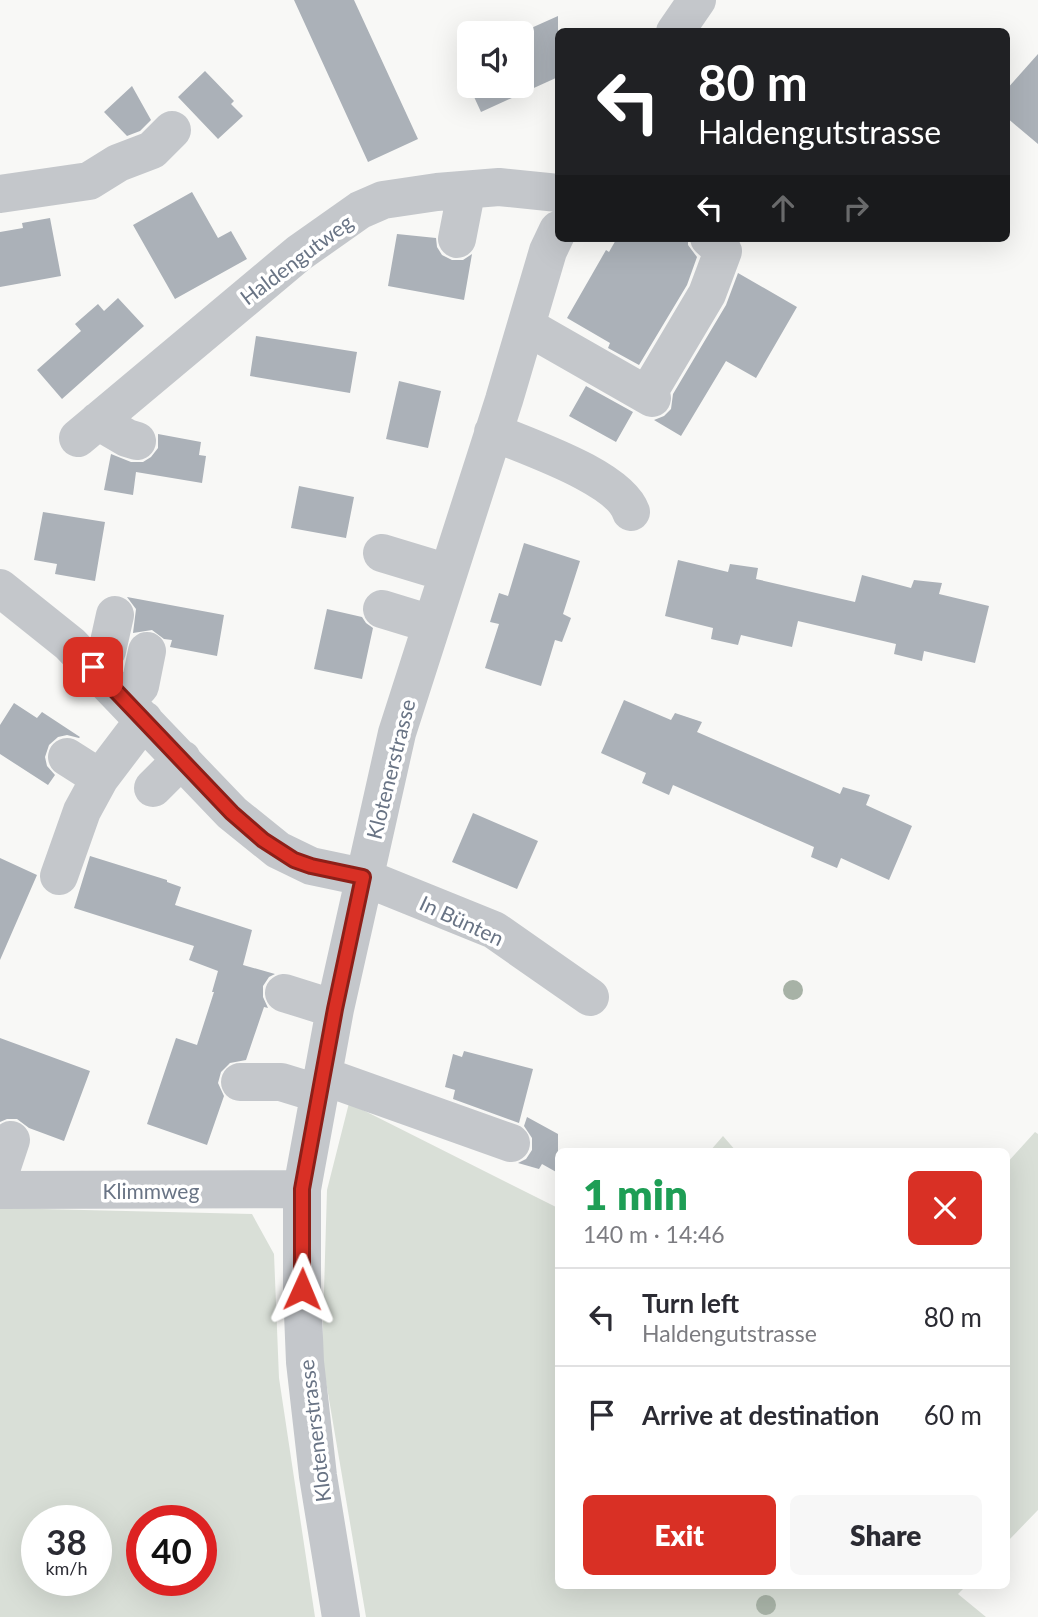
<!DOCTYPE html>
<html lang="en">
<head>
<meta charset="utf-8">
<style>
	:root { --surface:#fff; --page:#f7f7f7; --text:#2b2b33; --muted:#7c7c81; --line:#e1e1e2; --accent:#d93025 }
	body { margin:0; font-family:Lato,sans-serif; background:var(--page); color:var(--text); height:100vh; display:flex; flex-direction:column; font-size:26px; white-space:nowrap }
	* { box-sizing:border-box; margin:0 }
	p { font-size:23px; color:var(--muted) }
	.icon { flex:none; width:38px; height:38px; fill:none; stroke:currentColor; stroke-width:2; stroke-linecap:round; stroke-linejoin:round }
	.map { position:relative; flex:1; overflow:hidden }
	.drawer { position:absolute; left:555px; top:1148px; width:455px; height:441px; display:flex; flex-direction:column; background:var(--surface); border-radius:10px; box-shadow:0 7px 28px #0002 }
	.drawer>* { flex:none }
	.banner { position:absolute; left:555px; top:28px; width:455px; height:214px; border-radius:10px; box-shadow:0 7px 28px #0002; background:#202124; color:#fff; overflow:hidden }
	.buttons { position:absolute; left:457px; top:21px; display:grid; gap:14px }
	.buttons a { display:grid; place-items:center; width:77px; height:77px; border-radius:10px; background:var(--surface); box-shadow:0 7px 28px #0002; font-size:35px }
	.speed { position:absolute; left:21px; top:1505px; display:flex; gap:14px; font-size:35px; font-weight:700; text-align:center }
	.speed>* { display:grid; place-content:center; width:91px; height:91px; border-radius:50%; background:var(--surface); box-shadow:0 7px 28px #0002; line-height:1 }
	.speed small { font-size:18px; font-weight:400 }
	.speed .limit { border:10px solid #d22; background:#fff; color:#111 }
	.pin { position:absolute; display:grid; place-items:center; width:60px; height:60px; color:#fff; margin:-30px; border-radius:14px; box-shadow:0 4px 10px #0006 }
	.me { position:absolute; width:77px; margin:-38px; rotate:1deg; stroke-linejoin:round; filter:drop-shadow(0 0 5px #0008) }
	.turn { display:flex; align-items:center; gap:24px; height:147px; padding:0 28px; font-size:32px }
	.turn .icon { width:91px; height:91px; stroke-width:2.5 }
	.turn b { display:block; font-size:49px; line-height:60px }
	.lanes { display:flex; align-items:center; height:66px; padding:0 28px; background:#0003; justify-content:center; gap:35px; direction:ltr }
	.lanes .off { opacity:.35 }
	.round { display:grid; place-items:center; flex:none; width:74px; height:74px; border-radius:10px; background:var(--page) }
	.overview { display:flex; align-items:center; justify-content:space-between; height:119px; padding:0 28px }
	h1 { font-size:42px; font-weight:800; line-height:52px; color:#1e9e55 }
	.cta { display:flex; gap:14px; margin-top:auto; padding:14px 28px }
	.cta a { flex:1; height:80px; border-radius:10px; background:var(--accent); color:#fff; font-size:28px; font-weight:800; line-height:80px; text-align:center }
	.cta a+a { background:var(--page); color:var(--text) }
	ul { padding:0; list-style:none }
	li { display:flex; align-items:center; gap:21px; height:98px; padding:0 28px; border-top:2px solid var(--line) }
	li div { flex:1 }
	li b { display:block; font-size:26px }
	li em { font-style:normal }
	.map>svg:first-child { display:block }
	.green { fill:#d9dfd7; fill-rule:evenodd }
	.building { fill:#abb1b8 }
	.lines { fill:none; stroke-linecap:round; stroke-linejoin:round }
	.minor { stroke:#c4c7cb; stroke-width:38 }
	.tree { fill:#a7b2a6 }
	.route-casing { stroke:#8d1f18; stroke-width:18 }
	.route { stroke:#d93025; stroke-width:12 }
	.labels { text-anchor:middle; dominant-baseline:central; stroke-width:7; stroke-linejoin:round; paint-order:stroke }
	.street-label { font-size:21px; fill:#697485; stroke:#fff }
</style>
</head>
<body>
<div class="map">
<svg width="1038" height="1617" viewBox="0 0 1038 1617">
	<rect width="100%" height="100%" fill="#f8f8f6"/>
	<path class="green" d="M 349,1103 L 558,1208 L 558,1586 L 966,1586 L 958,1594 L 986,1617 L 366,1617 L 322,1358 L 327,1190 Z
		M 1035,1132 L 1038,1134 L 1038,1510 L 1006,1543 L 1006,1164 Z
		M 723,1136 L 736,1151 L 710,1151 Z
		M 0,1208 L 252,1214 L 274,1254 L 279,1378 L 315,1617 L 0,1617 ZM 37,1521 L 96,1521 L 96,1580 L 37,1580 ZM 142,1521 L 201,1521 L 201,1580 L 142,1580 Z"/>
	<path class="building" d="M 294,0 L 354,0 L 418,139 L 368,162 Z
		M 558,16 L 558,77 L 481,112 L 458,62 L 469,57 L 469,86 L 522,86 L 520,33 Z
		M 1038,54 L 1038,144 L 1006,117 L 1006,90 Z
		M 205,71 L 234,101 L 231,104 L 243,116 L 218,139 L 178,97 Z
		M 132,86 L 151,120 L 140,131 L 127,136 L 104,112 Z
		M 192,192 L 218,238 L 231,231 L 247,259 L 175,299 L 133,225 Z
		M 50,218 L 61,276 L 0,287 L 0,232 L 23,228 L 22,223 Z
		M 397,234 L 436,238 L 437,247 L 442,255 L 452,260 L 463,260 L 472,254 L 464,300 L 388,286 Z
		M 617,238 L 688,238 L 688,245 L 697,257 L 687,285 L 639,365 L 608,348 L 610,343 L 567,318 L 606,250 L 609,252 Z
		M 738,273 L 797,307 L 756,378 L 726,361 L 681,436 L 654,420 L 664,416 L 671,409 L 673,394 L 726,305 Z
		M 118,298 L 144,326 L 62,399 L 37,370 L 81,331 L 75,324 L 98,304 L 104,311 Z
		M 256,336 L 357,352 L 350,393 L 250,376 Z
		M 399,381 L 441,391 L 428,448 L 386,439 Z
		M 586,386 L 633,412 L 616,442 L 569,416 Z
		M 158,434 L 201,442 L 199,455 L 206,456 L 202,483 L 136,472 L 133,495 L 104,490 L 111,454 L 131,462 L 143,462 L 151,457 L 158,448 Z
		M 299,486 L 354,497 L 346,538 L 291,528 Z
		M 43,512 L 105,522 L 95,581 L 55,574 L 57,564 L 34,560 Z
		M 524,543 L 580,561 L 563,614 L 571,618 L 562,642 L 555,640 L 541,686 L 485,668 L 499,624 L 490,622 L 499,593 L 508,596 Z
		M 678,560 L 728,572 L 730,564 L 758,568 L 756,579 L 855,602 L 862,575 L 911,588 L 914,580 L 942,583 L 939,594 L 989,606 L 975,663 L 924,651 L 922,661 L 894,654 L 896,644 L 798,621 L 792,647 L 741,635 L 738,645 L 711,639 L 713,628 L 665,616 Z
		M 127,597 L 224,615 L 217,656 L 170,647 L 172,640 L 164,639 L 152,630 L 133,633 L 136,609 Z
		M 327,609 L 362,617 L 366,623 L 373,628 L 362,679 L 314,669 Z
		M 624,700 L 671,720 L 675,713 L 702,722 L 697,732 L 840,794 L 843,787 L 870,795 L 866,805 L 912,826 L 889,880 L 841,858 L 837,868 L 811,857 L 814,847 L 673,785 L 669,795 L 642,783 L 646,773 L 601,753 Z
		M 14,703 L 37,718 L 42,712 L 80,737 L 79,738 L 67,735 L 58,737 L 49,745 L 45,757 L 47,766 L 55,775 L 48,785 L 0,754 L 0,725 Z
		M 473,813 L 538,841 L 517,889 L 452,862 Z
		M 90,856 L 167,880 L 167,882 L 181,887 L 175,905 L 252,930 L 243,965 L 275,974 L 269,977 L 263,986 L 263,997 L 268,1008 L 264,1007 L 246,1060 L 230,1063 L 221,1072 L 218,1083 L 224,1096 L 207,1145 L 147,1124 L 176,1038 L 197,1045 L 214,992 L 212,992 L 218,971 L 189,960 L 194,946 L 74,908 Z
		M 0,858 L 37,875 L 0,960 Z
		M 0,1038 L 90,1071 L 64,1141 L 29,1128 L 17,1119 L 7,1119 L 0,1122 Z
		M 464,1051 L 533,1069 L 519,1123 L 453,1099 L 455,1090 L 445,1087 L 453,1054 L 462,1057 Z
		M 527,1117 L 558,1134 L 558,1173 L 542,1164 L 539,1169 L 518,1163 L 526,1159 L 532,1150 L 532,1138 L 524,1126 Z"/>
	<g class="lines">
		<path class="minor" d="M 675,32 L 697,0
			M 0,194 L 89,181 L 118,163 L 152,150 L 172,130
			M 457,239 L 464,203 L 464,190
			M 526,326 L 652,398
			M 647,395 L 707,294 L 723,251 L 709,238
			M 98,421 L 127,438 L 137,441
			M 493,432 C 528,447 619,477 631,512
			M 78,438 L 299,253 L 360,210 L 383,200 L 437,192 L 499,187 L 558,193
			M 382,553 L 448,573
			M 0,588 L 70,644 L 232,813 L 278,850 L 311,866 L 363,877 L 494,930 L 590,997
			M 382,609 L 431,624
			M 93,667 L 107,651 L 115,615
			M 126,701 L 140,686 L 147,651
			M 67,757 L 100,778
			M 153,788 L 182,759
			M 59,876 L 82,811 L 100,778 L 144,720
			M 284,993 L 335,1009
			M 323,1076 L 511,1143
			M 240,1082 L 281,1082 L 320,1094
			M 0,1173 L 11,1140
			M 0,1190 L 302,1189
			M 341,1617 L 318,1476 L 305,1362 L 302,1289 L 302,1189 L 335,1009 L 397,733 L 504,400 L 548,251 L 558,230"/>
	</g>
	<g class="tree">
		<circle cx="793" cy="990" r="10"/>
		<circle cx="766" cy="1605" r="10"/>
	</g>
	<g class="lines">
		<defs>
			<path id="route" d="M 93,667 L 232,813 L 263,840 L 294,860 L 311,866 L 363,877 L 335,1009 L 302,1189 L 302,1289"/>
		</defs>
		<use href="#route" class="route-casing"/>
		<use href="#route" class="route"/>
	</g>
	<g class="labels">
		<g class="street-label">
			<text transform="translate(296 259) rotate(-37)">Haldengutweg</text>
			<text transform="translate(390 769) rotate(-76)">Klotenerstrasse</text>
			<text transform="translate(462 920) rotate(25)">In Bünten</text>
			<text x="151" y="1190">Klimmweg</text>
			<text transform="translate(314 1431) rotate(-97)">Klotenerstrasse</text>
		</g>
	</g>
</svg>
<div class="buttons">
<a><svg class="icon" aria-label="sound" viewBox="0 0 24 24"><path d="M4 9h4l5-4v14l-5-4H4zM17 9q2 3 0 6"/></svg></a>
</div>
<div class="speed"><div>38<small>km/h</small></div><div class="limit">40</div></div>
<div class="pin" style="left:93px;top:667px;background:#d93025"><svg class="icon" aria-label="arrive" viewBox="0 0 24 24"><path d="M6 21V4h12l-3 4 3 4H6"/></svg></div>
<svg class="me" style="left:302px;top:1289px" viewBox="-20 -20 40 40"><path d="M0-17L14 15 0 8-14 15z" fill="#d93025" stroke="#fff" stroke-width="4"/></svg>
<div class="banner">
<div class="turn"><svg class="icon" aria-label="left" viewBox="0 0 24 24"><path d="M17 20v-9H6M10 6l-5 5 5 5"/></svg><div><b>80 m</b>Haldengutstrasse</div></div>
<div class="lanes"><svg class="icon" aria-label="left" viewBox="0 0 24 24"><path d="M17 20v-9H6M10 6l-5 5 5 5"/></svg><svg class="icon off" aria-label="ahead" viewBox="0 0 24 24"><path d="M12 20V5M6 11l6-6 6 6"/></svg><svg class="icon off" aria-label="right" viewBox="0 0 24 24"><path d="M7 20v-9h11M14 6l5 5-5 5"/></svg></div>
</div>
<section class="drawer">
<div class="overview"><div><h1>1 min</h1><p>140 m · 14:46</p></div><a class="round" style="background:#d93025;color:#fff"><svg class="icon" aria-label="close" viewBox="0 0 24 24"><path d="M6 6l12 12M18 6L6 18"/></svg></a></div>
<ul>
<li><svg class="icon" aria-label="left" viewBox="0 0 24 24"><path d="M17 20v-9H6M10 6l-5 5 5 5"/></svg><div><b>Turn left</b><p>Haldengutstrasse</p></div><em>80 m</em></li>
<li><svg class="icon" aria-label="arrive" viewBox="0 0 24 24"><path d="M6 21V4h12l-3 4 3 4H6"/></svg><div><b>Arrive at destination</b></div><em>60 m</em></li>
</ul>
<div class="cta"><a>Exit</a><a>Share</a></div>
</section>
</div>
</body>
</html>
